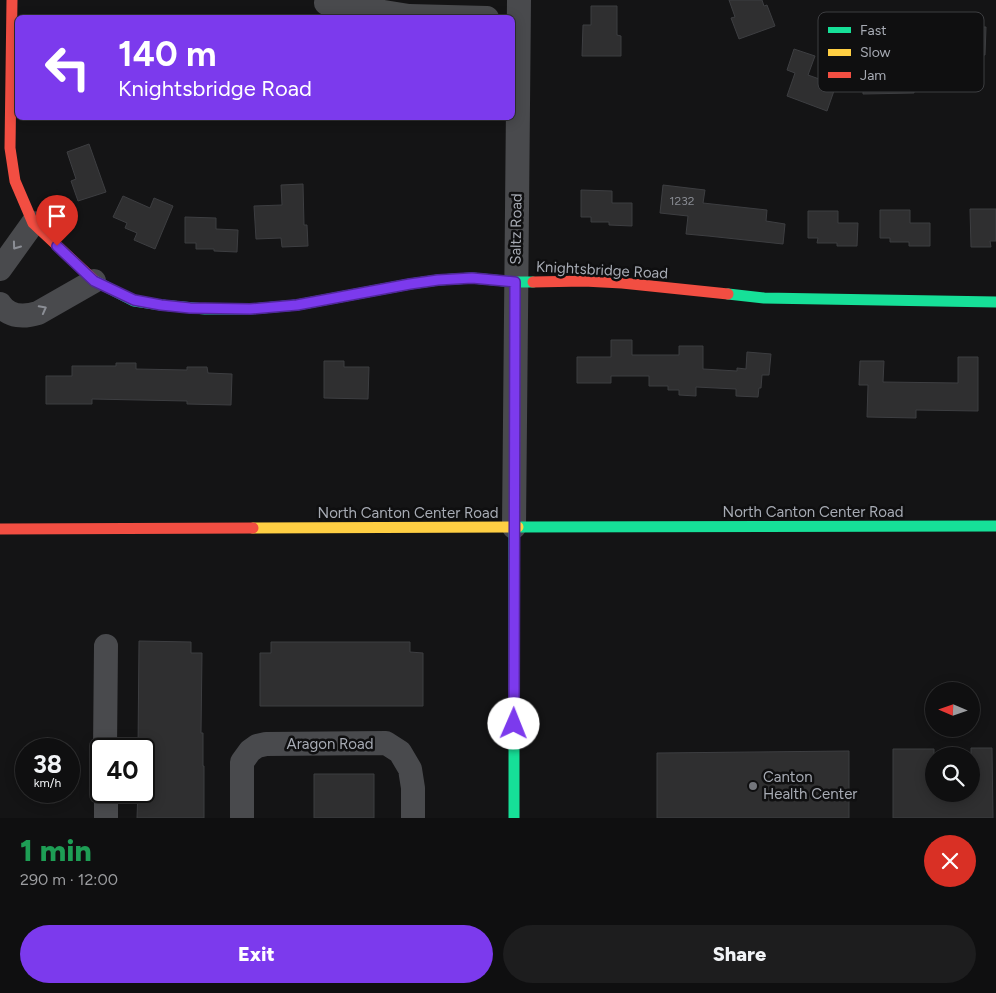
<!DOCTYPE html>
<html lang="en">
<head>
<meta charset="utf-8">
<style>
	:root { --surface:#0f0f10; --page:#1d1d1e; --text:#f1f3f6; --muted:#9b9c9f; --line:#2f2f30; --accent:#7c3aed }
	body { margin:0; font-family:Figtree,sans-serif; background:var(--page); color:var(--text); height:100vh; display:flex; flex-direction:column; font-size:19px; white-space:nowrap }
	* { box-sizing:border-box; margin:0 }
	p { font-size:16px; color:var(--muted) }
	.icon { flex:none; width:28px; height:28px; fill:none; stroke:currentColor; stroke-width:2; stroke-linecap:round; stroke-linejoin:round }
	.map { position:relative; height:818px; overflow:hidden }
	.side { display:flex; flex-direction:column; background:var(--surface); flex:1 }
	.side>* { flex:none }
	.guide { position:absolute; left:15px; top:15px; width:500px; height:105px; border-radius:8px; box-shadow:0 2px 12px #0003,0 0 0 1px var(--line); background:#7c3aed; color:#fff; overflow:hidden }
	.needle { width:32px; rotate:272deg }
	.tools { position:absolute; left:925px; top:682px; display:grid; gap:10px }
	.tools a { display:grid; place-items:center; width:55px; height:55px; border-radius:50%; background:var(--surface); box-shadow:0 2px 12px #0003,0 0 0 1px var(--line); font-size:25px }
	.speed { position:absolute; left:15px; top:738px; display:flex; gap:10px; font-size:25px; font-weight:700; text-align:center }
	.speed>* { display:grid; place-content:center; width:65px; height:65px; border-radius:50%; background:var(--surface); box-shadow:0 2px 12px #0003,0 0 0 1px var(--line); line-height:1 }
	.speed small { font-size:12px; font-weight:400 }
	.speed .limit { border:2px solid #111; border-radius:8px; background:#fff; color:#111 }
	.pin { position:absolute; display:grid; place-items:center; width:42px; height:42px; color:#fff; margin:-51px -21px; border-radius:50% 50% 50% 0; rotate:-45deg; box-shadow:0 0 5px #0007 }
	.pin .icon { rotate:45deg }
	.me { position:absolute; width:55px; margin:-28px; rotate:1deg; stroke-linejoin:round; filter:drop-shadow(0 0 4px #0008) }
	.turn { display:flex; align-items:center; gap:18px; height:105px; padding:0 20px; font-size:22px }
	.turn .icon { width:65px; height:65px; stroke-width:2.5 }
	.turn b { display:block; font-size:35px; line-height:42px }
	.round { display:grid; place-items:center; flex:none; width:52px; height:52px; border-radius:26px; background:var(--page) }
	.summary { display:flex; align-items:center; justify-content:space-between; height:85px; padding:0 20px }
	h1 { font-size:30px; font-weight:800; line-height:38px; color:#1e9e55 }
	.button { display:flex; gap:10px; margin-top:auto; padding:10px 20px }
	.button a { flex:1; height:58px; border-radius:30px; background:var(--accent); color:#fff; font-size:20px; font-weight:800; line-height:58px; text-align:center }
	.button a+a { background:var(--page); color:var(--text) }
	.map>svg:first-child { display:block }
	.building { fill:#2f2f30; stroke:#3d3e41 }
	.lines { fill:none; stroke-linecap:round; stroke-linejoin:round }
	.street { stroke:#494a4d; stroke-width:24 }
	.fast { stroke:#16e098; stroke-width:11 }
	.slow { stroke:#ffcf43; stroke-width:11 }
	.jam { stroke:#f24e42; stroke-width:11 }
	.oneway { stroke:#8b8e95 }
	.route-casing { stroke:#51269a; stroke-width:12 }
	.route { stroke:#7c3aed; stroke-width:9 }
	.poi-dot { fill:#74767c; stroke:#0f0f10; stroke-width:2 }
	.labels { text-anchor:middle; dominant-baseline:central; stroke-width:5; stroke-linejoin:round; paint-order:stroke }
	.number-label { font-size:12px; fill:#898c93 }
	.street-label { font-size:15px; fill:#a7abb4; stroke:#0f0f10 }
	.poi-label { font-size:15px; fill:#a7abb4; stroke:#0f0f10; text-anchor:start }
	.key { fill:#0f0f10; stroke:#3d3e41; stroke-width:1 }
	.key-label { font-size:14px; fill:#a7abb4 }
</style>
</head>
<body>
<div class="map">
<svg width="996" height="818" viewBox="0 0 996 818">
	<rect width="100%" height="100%" fill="#141415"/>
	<path class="building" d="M 729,0 L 762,0 L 764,6 L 767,5 L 775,26 L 739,39 L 731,18 L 735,17 Z
		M 591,6 L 617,6 L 617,35 L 621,36 L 621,56 L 582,56 L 583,25 L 591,25 Z
		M 935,20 L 955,20 L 955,27 L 986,27 L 985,55 L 934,56 Z
		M 794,49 L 815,56 L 808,75 L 836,85 L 827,111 L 787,96 L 795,73 L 787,70 Z
		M 863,58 L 883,58 L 883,65 L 914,65 L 914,93 L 863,94 Z
		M 89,144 L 106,192 L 78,201 L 71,181 L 76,179 L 67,152 Z
		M 303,184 L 304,225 L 307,225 L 308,246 L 282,247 L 281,238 L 256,239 L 254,206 L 282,205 L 281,185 Z
		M 663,185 L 705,190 L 703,203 L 767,210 L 766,221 L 785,224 L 783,244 L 708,236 L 686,234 L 688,216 L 660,213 Z
		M 581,190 L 612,191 L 612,203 L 632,203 L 632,226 L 609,225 L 609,222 L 591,222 L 591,217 L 581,217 Z
		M 123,196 L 150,208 L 154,198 L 173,206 L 155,249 L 134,240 L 137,233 L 125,228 L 127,223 L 113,217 Z
		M 970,209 L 996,209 L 996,241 L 990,241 L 991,247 L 971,247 Z
		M 880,210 L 910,210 L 910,223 L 930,223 L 930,246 L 909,246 L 909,242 L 890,242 L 890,238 L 880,238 Z
		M 808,211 L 838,211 L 838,223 L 858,223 L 857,246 L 837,246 L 837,243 L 817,243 L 818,238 L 808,238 Z
		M 185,217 L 216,218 L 216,229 L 238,230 L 237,252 L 214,251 L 214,249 L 196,249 L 196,243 L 185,243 Z
		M 611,340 L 632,340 L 632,355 L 679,355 L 679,346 L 703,346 L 703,369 L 737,371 L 737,368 L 746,369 L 747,352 L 771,354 L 769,375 L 762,375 L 761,388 L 759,388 L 758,397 L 736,396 L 736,389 L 696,387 L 696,396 L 679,395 L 679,390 L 668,390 L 668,386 L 649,386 L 649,376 L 611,376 L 611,383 L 577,383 L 577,357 L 611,357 Z
		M 958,357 L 978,357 L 978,411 L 916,410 L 916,418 L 867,417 L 868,385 L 859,385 L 860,361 L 884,361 L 883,382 L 958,383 Z
		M 324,361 L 344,361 L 344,367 L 369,367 L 368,399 L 324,398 Z
		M 116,363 L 136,363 L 136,369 L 187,370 L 187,367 L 207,367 L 208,373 L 232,374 L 231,405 L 187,404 L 187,401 L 92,399 L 92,404 L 46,404 L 46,376 L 72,376 L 72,366 L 116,366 Z
		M 139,641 L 191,642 L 191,653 L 202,653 L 201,733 L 203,733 L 203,766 L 204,766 L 204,818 L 137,818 L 138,791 L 144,791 L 144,749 L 138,749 Z
		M 271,642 L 410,642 L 410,652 L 423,653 L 423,706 L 260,706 L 260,653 L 271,653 Z
		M 971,748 L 992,748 L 993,818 L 893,818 L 893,749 L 934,749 L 934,794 L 971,794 Z
		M 849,751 L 849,818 L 657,818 L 657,753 Z
		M 314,774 L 374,774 L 374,818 L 314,818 Z"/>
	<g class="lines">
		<path class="street" d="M 326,3 L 409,16 L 487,18
			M 0,269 L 33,223
			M 0,304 C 9,318 25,317 38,313 L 94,281
			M 514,527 L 519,0
			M 105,749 L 106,646
			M 106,791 L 106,818
			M 242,818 L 242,762 L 250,751 L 257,746 L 266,744 L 386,743 L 400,752 L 410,769 L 413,788 L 413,818"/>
		<path class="fast" d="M 95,281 L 134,301 L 161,305 L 205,309 L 250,309 L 297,305 L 410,284 L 438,280 L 472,278 L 515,282 L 533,282
			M 728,294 L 764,298 L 996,302
			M 514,527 L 514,818
			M 518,527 L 996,526"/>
		<path class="slow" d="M 253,528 L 518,527"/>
		<path class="jam" d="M 12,0 L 10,148 L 15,181 L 33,223 L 95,281
			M 533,282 L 584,281 L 622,283 L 728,294
			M 0,529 L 253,528"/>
	</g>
	<defs><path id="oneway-chevron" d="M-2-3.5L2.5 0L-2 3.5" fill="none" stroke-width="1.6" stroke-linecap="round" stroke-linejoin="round" transform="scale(1.25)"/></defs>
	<g class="oneway">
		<use href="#oneway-chevron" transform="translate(16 246) rotate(126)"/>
		<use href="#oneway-chevron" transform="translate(43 309) rotate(-28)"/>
	</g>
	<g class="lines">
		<defs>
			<path id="route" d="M 57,246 L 94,281 L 134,300 L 161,305 L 190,308 L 250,309 L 297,305 L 410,284 L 438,280 L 472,278 L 515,282 L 514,724"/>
		</defs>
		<use href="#route" class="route-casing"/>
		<use href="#route" class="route"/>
	</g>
	<circle class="poi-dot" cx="753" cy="786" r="5"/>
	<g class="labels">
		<g class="number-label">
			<text x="682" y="201">1232</text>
		</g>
		<g class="street-label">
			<text transform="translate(516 229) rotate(-89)">Saltz Road</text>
			<text transform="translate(602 270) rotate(3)">Knightsbridge Road</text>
			<text x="813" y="512">North Canton Center Road</text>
			<text x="408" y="513">North Canton Center Road</text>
			<text x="330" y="744">Aragon Road</text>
		</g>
		<g class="poi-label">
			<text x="763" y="777">Canton<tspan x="763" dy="17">Health Center</tspan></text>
		</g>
	</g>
	<rect x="818" y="12" width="166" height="80" rx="8" class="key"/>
	<rect x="828" y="27" width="23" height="6" fill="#16e098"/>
	<rect x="828" y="49" width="23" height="7" fill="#ffcf43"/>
	<rect x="828" y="72" width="23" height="6" fill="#f24e42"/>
	<g class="key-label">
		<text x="860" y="35">Fast</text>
		<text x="860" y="57">Slow</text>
		<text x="860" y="80">Jam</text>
	</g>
</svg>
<div class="tools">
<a><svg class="needle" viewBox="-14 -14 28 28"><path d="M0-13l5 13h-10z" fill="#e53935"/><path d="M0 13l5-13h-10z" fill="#9b9c9f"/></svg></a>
<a><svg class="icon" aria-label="search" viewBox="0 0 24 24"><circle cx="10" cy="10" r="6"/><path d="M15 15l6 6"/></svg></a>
</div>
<div class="speed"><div>38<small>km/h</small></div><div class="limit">40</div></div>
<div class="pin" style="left:57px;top:246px;background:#d93025"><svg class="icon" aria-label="arrive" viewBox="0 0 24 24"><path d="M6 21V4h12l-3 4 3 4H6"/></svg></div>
<svg class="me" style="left:514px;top:724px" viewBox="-20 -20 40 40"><circle r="19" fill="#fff"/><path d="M0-13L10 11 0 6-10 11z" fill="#7c3aed"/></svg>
<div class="guide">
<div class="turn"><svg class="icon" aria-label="left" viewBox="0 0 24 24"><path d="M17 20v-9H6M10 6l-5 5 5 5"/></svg><div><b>140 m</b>Knightsbridge Road</div></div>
</div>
</div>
<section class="side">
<div class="summary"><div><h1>1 min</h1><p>290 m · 12:00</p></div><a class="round" style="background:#d93025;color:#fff"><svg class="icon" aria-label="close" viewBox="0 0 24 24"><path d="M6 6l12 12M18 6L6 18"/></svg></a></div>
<div class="button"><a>Exit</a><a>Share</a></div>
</section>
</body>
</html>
